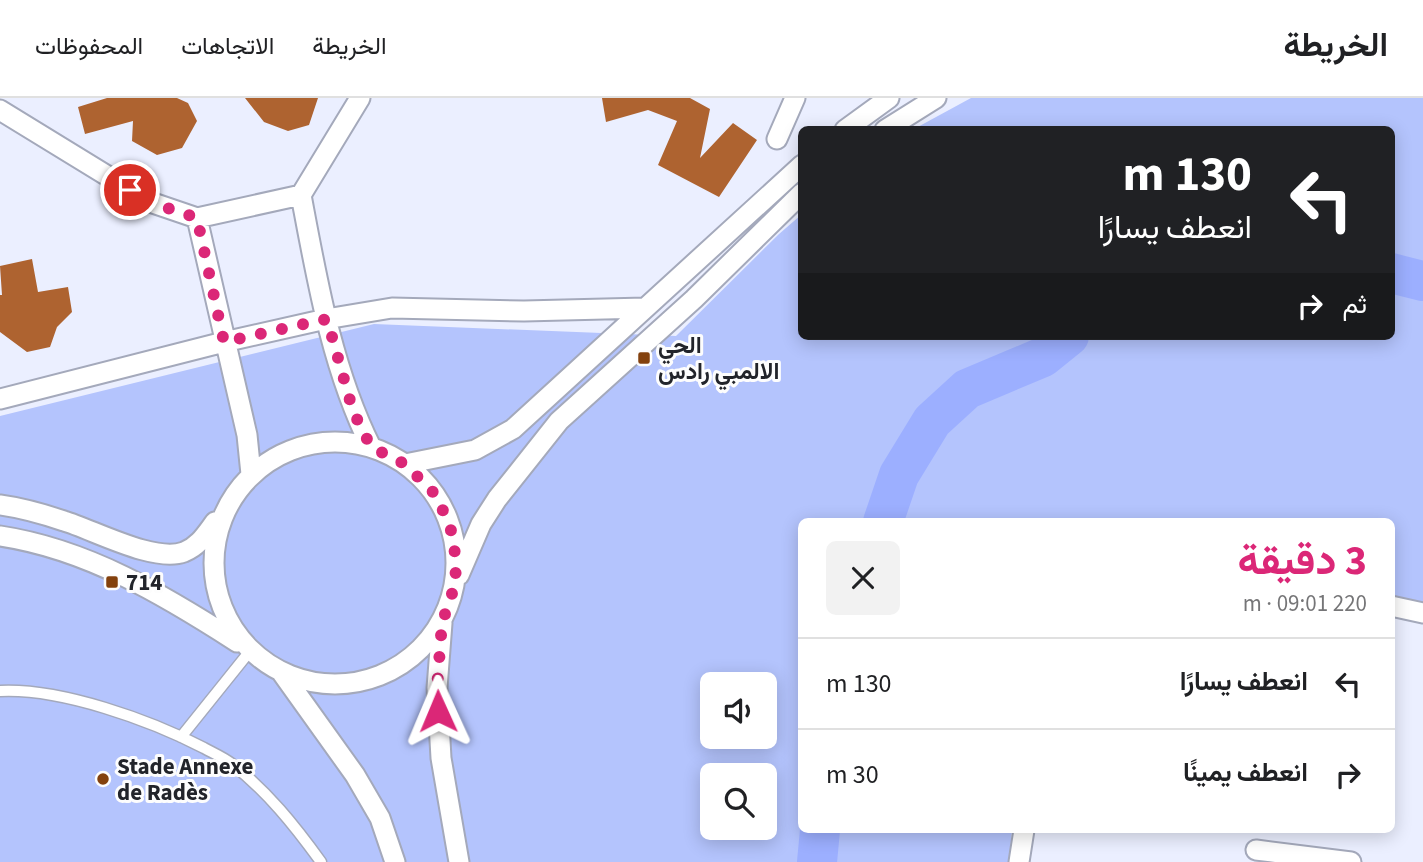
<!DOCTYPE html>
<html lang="ar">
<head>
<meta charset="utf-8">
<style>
	:root { --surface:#fff; --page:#f2f2f2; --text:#202124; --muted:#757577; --line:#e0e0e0; --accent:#db2777 }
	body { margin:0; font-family:"Source Sans 3",Vazirmatn,sans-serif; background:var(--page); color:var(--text); direction:rtl; height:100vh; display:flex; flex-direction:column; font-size:26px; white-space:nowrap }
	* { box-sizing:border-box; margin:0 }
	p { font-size:23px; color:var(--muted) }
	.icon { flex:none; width:38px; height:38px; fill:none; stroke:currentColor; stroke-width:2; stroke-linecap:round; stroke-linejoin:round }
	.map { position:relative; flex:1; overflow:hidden; direction:ltr }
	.sheet { position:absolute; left:798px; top:420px; width:597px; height:315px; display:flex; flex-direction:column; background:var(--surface); border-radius:10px; box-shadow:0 4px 18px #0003; direction:rtl }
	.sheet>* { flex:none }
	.guide { position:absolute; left:798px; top:28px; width:597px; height:214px; border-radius:10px; box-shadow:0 4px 18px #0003; direction:rtl; background:#202124; color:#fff; overflow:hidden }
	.fabs { position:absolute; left:700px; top:574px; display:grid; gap:14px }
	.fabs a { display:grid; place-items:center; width:77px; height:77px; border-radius:10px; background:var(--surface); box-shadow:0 4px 18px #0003; font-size:35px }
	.pin { position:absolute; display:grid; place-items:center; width:60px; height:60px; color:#fff; margin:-30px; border:4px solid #fff; border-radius:50%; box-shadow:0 2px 7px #0007 }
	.me { position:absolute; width:77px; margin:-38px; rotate:359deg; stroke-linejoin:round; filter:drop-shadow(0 0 5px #0008) }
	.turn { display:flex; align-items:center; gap:24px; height:147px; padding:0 28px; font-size:32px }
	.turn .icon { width:91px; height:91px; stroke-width:2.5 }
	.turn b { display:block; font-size:49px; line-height:60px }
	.then { display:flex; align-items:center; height:66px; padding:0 28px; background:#0003; gap:14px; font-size:26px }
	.round { display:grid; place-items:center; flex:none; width:74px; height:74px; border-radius:10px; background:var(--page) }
	.headline { display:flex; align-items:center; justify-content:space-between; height:119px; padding:0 28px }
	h1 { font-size:42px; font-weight:700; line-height:52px; color:var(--accent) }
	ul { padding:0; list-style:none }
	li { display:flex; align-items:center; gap:21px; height:91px; padding:0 28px; border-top:2px solid var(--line) }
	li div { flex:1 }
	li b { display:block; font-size:26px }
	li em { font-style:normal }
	header { display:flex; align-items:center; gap:42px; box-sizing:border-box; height:98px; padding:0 35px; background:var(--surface); border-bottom:2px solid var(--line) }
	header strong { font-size:33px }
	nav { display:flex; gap:38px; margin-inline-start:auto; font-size:24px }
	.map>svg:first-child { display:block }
	.green { fill:#b4c4fd; fill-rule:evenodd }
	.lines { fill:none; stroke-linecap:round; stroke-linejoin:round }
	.river { stroke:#9cafff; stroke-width:40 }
	.building { fill:#ae6330 }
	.lane-casing { stroke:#a4a9bb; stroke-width:13 }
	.street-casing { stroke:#a4a9bb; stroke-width:23 }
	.lane { stroke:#fff; stroke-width:10 }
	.street { stroke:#fff; stroke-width:19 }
	.route { stroke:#db2777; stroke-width:12; stroke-dasharray:0 21.6 }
	.poi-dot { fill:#83410e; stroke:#fdfdfd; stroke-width:2.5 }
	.labels { text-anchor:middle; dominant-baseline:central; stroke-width:6; stroke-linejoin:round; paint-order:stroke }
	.poi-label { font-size:23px; font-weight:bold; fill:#22242a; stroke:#fdfdfd; text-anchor:start }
</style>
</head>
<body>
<header>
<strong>الخريطة</strong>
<nav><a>الخريطة</a><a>الاتجاهات</a><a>المحفوظات</a></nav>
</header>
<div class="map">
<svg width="1423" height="764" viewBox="0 0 1423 764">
	<rect width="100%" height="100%" fill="#ebefff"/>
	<path class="green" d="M 971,0 L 1423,0 L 1423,514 L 1391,505 L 1391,424 L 802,424 L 802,732 L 1012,732 L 1009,764 L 0,764 L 0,318 L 374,226 L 676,238 L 779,136 L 801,117 L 802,238 L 1391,238 L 1391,32 L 914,31 ZM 712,586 L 765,586 L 765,639 L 712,639 ZM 712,677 L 765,677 L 765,730 L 712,730 Z"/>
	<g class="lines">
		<path class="river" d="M 1391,175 L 1423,183
			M 883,424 L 899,377 L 932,323 L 967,291 L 1043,259 L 1069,238
			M 817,764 L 820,732"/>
	</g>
	<path class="building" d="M 107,0 L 177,0 L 188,5 L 197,23 L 182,50 L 157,57 L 132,43 L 133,23 L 85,36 L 78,9 Z
		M 245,0 L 318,0 L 309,27 L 288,33 L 264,24 Z
		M 602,0 L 690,0 L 710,11 L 700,60 L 733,25 L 757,42 L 719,99 L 658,67 L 677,23 L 648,12 L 606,24 Z
		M 32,161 L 38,194 L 68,189 L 72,214 L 57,229 L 50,249 L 27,254 L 0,234 L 0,197 L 2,197 L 0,168 Z"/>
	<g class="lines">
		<defs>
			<path id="lane" d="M 0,593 C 61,590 150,622 204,650 C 213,655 223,659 232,666 C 267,693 295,728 321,764
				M 181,639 L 250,553"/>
			<path id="street" d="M 0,12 L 150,104 L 197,120 L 301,97 L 360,0
				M 845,32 L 889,0
				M 885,32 L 936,0
				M 777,41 L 795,0
				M 301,97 C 317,182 332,271 371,349
				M 197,120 L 247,337 L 251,376
				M 0,301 L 224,244 L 326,221 L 392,210 L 524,213 L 645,210
				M214 465a121 121 0 1 1 242 0a121 121 0 1 1-242 0Z
				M 405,366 L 475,352 L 513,331 L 802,67
				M 0,407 C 22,410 43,416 64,423 C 94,432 154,465 184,454 C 199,448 206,436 215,424
				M 0,438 C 87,451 164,497 237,544
				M 459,477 L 481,426 L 497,401 L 559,323 L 694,201 L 802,95
				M 1391,508 L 1423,515
				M 442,525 L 437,590 L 441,660 L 459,764
				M 282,575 L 355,677 L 380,720 L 395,764
				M 1256,752 L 1351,764
				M 1019,764 L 1024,732"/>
		</defs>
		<use href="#lane" class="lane-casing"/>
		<use href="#street" class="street-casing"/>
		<use href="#lane" class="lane"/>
		<use href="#street" class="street"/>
	</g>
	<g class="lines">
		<path class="route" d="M 130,92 L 150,104 L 197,120 L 224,244 L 327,221 L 353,313 L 371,349 L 405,366 L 437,398 L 454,440 L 456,484 L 442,525 L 437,590 L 438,613"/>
	</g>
	<g class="poi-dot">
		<rect x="637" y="253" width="14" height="14" rx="3.5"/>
		<rect x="105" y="477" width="14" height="14" rx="3.5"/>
		<circle cx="103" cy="681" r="7"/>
	</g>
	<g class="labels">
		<g class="poi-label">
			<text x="658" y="247">الحي<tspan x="658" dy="26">الالمبي رادس</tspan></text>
			<text x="126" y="484">714</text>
			<text x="117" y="668">Stade Annexe<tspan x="117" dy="26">de Radès</tspan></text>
		</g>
	</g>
</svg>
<div class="fabs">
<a><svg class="icon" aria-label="sound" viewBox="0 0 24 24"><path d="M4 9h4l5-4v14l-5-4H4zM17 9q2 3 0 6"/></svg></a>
<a><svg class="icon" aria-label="search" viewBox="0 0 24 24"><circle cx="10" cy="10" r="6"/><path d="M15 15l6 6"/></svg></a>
</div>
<div class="pin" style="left:130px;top:92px;background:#d93025"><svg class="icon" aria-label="arrive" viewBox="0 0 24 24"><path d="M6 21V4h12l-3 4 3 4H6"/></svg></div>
<svg class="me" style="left:438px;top:613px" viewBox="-20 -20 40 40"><path d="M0-17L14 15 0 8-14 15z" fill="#db2777" stroke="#fff" stroke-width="4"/></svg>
<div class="guide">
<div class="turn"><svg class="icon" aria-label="left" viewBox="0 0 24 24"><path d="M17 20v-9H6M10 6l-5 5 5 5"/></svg><div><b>130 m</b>انعطف يسارًا</div></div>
<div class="then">ثم<svg class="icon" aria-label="right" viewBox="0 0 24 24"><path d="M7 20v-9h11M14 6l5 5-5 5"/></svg></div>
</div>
<section class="sheet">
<div class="headline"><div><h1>3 دقيقة</h1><p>220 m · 09:01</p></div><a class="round"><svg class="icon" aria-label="close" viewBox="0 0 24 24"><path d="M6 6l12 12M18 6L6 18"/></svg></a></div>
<ul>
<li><svg class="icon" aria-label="left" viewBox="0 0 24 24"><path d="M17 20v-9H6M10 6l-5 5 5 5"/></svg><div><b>انعطف يسارًا</b></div><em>130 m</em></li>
<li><svg class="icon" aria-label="right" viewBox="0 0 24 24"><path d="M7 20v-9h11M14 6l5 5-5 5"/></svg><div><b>انعطف يمينًا</b></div><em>30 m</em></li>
</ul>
</section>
</div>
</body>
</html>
